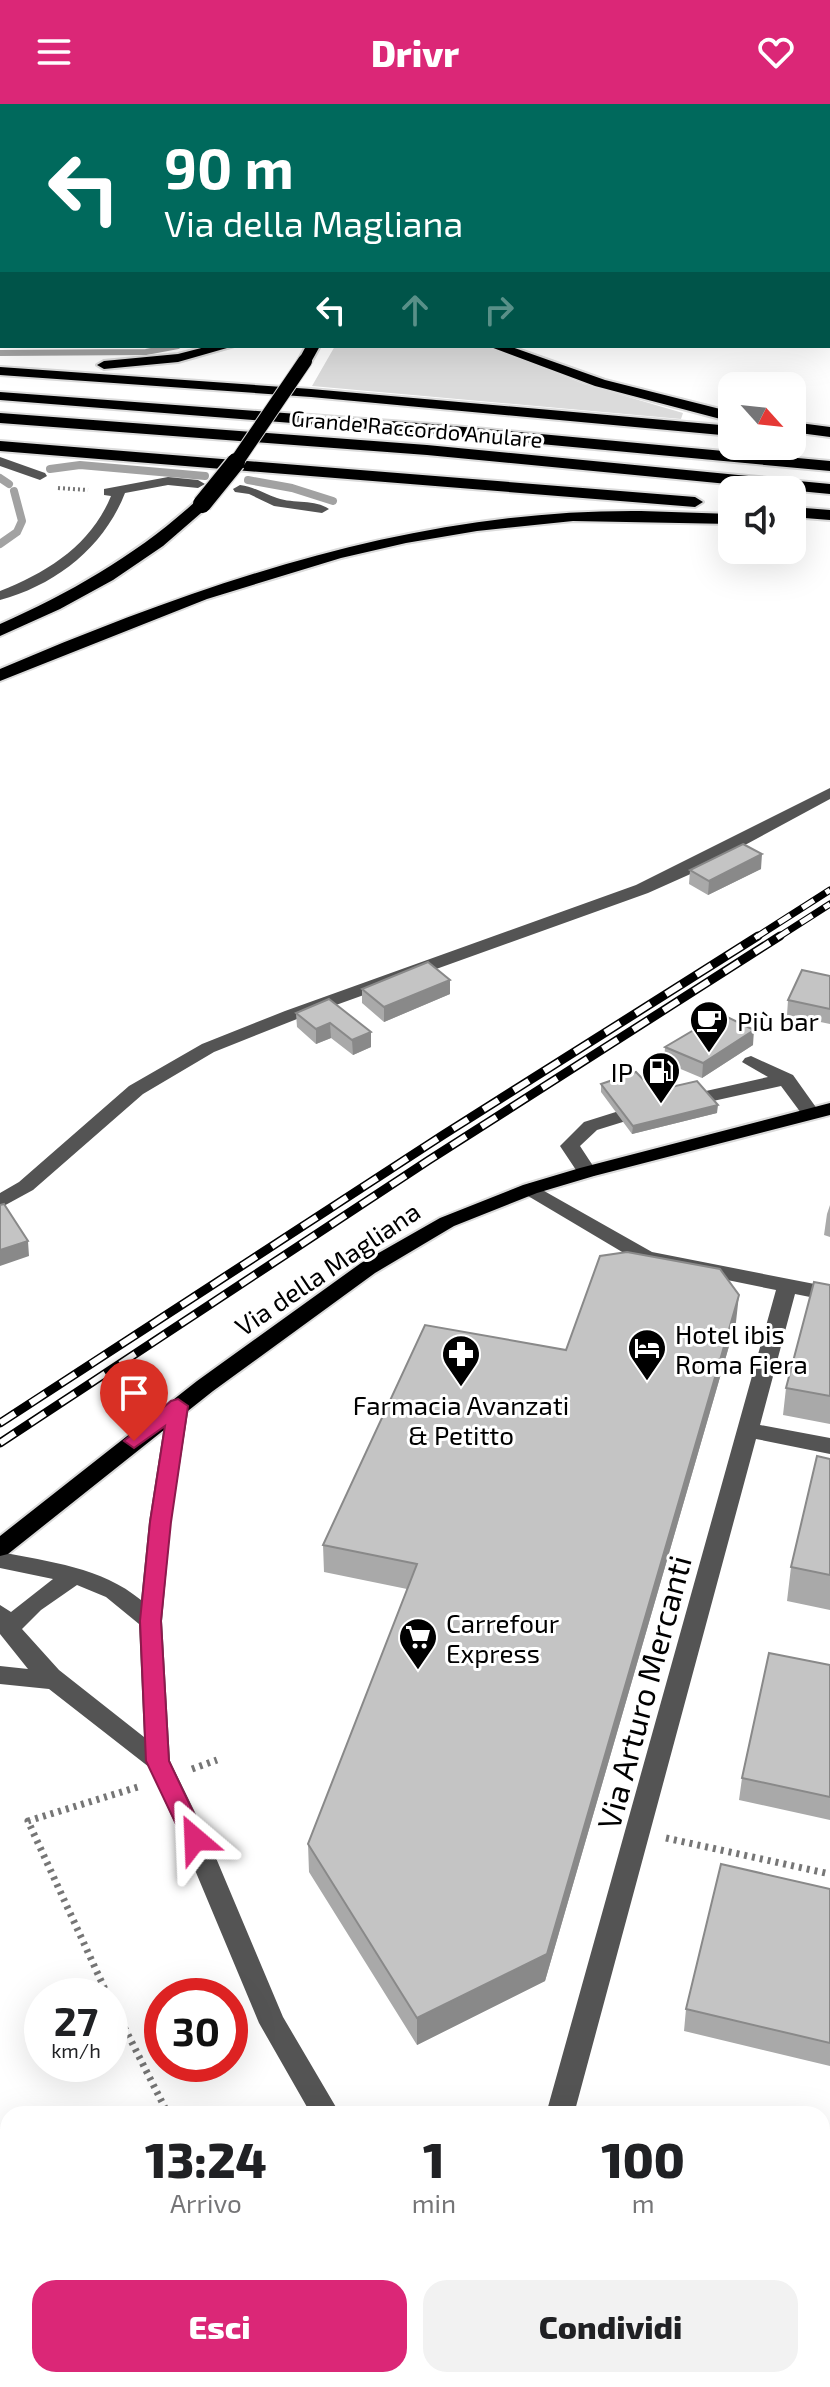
<!DOCTYPE html>
<html lang="it">
<head>
<meta charset="utf-8">
<style>
	:root { --surface:#fff; --page:#f2f2f2; --text:#202124; --muted:#757577; --accent:#db2777 }
	body { margin:0; font-family:"Exo 2",sans-serif; background:var(--page); color:var(--text); height:100vh; display:flex; flex-direction:column; font-size:30px; white-space:nowrap }
	* { box-sizing:border-box; margin:0 }
	p { font-size:26px; color:var(--muted) }
	.icon { flex:none; width:44px; height:44px; fill:none; stroke:currentColor; stroke-width:2; stroke-linecap:round; stroke-linejoin:round }
	.map { position:relative; flex:1; overflow:hidden }
	.details { position:absolute; left:0px; top:2002px; width:830px; height:282px; display:flex; flex-direction:column; background:var(--surface); border-radius:24px 24px 0 0; box-shadow:0 8px 32px #0002 }
	.details>* { flex:none }
	.hud { position:absolute; left:0px; top:0px; width:830px; height:244px; box-shadow:0 8px 32px #0002; background:#00695c; color:#fff; overflow:hidden }
	.needle { width:52px; rotate:117deg }
	.buttons { position:absolute; left:718px; top:268px; display:grid; gap:16px }
	.buttons a { display:grid; place-items:center; width:88px; height:88px; border-radius:16px; background:var(--surface); box-shadow:0 8px 32px #0002; font-size:40px }
	.speed { position:absolute; left:24px; top:1874px; display:flex; gap:16px; font-size:40px; font-weight:700; text-align:center }
	.speed>* { display:grid; place-content:center; width:104px; height:104px; border-radius:50%; background:var(--surface); box-shadow:0 8px 32px #0002; line-height:1 }
	.speed small { font-size:20px; font-weight:400 }
	.speed .limit { border:12px solid #d22; background:#fff; color:#111 }
	.pin { position:absolute; display:grid; place-items:center; width:68px; height:68px; color:#fff; margin:-82px -34px; border-radius:50% 50% 50% 0; rotate:-45deg; box-shadow:0 0 8px #0007 }
	.pin .icon { rotate:45deg }
	.me { position:absolute; width:88px; margin:-44px; rotate:334deg; stroke-linejoin:round; filter:drop-shadow(0 0 6px #0008) }
	.turn { display:flex; align-items:center; gap:28px; height:168px; padding:0 32px; font-size:36px }
	.turn .icon { width:104px; height:104px; stroke-width:2.5 }
	.turn b { display:block; font-size:56px; line-height:68px }
	.lanes { display:flex; align-items:center; height:76px; padding:0 32px; background:#0003; justify-content:center; gap:40px; direction:ltr }
	.lanes .off { opacity:.35 }
	.eta { display:flex; justify-content:space-evenly; align-items:center; height:136px; text-align:center }
	.eta b { font-size:48px; font-weight:800; line-height:56px }
	.cta { display:flex; gap:16px; margin-top:auto; padding:16px 32px }
	.cta a { flex:1; height:92px; border-radius:24px; background:var(--accent); color:#fff; font-size:32px; font-weight:800; line-height:92px; text-align:center }
	.cta a+a { background:var(--page); color:var(--text) }
	header { display:flex; justify-content:space-between; align-items:center; height:104px; padding:0 32px; background:var(--accent); color:#fff; font-size:36px; font-weight:800 }
	.map>svg:first-child { display:block }
	.green { fill:#dbdbdb }
	.lines { fill:none; stroke-linecap:round; stroke-linejoin:round }
	.stream-far1 { stroke:#a2a2a2; stroke-width:6 }
	.stream { stroke:#a2a2a2; stroke-width:8 }
	.major-casing { stroke:#dbdbdb; stroke-width:4 }
	.highway-casing { stroke:#dbdbdb; stroke-width:4 }
	.path-far1 { stroke:#767676; stroke-width:4; stroke-dasharray:2 3; stroke-linecap:butt }
	.path { stroke:#767676; stroke-width:7; stroke-dasharray:3 5; stroke-linecap:butt }
	.minor { fill:#545454; fill-rule:evenodd }
	.major { fill:#000; fill-rule:evenodd }
	.highway { fill:#000; fill-rule:evenodd }
	.rail-far1-casing { stroke:#000; stroke-width:7 }
	.rail-casing { stroke:#000; stroke-width:9 }
	.rail-far1 { stroke:#fff; stroke-width:5; stroke-dasharray:14; stroke-linecap:butt }
	.rail { stroke:#fff; stroke-width:6; stroke-dasharray:18; stroke-linecap:butt }
	.highway-bridge-far1-casing { stroke:#dbdbdb; stroke-width:16; stroke-linecap:butt }
	.highway-bridge-casing { stroke:#dbdbdb; stroke-width:21; stroke-linecap:butt }
	.highway-bridge-far1 { stroke:#000; stroke-width:14 }
	.highway-bridge { stroke:#000; stroke-width:18 }
	.wall { fill:#a9a9a9 }
	.shaded-wall { fill:#898989 }
	.building { fill:#c4c4c4; stroke:#898989; stroke-width:2 }
	.route { fill:#db2777; stroke:#8e194d; stroke-width:2 }
	.labels { text-anchor:middle; dominant-baseline:central; stroke-width:6; stroke-linejoin:round; paint-order:stroke }
	.far-street-label { font-size:22px; fill:#000; stroke:#fff }
	.poi-label { font-size:26px; fill:#000; stroke:#fff; text-anchor:start }
	.street-label { font-size:26px; fill:#000; stroke:#fff }
	.near-street-label { font-size:32px; fill:#000; stroke:#fff }
</style>
</head>
<body>
<header><svg class="icon" aria-label="menu" viewBox="0 0 24 24"><path d="M4 6h16M4 12h16M4 18h16"/></svg>Drivr<svg class="icon" aria-label="heart" viewBox="0 0 24 24"><path d="M12 20l-8-8c-3-5 5-10 8-4 3-6 11-1 8 4z"/></svg></header>
<div class="map">
<svg width="830" height="2283" viewBox="0 0 830 2283">
	<rect width="100%" height="100%" fill="#fff"/>
	<path class="green" d="M 335,242 L 488,242 L 584,280 L 683,309 L 681,315 L 312,282 Z"/>
	<g class="lines">
		<path class="stream-far1" d="M 0,249 L 146,248 L 178,242"/>
		<path class="stream" d="M 50,365 L 80,361 L 205,372
			M 0,374 L 9,380
			M 248,376 L 292,384 L 333,397
			M 0,440 L 17,428 L 22,417 L 14,387"/>
		<defs>
			<path id="major" d="M 830,999 L 830,1011 L 594,1072 L 537,1089 L 454,1122 L 375,1169 L 213,1287 L 8,1450 L 0,1452 L 0,1432 L 197,1277 L 361,1159 L 440,1114 L 523,1081 L 580,1064 Z"/>
			<path id="highway" d="M 46,0 L 60,0 L 45,2 Z
				M 100,0 L 114,0 L 99,2 Z
				M 229,0 L 241,0 L 228,2 Z
				M 2,31 L 2,39 L 0,40 L 0,32 Z
				M 2,71 L 2,80 L 0,81 L 0,72 Z
				M 2,113 L 2,121 L 0,122 L 0,114 Z
				M 209,242 L 234,242 L 178,258 L 104,265 L 97,261 L 104,257 L 178,250 Z
				M 306,242 L 320,242 L 310,260 L 305,261 L 298,257 Z
				M 488,242 L 509,242 L 605,276 L 732,308 L 732,318 L 595,282 Z
				M 0,263 L 311,285 L 732,322 L 732,332 L 311,293 L 0,271 Z
				M 0,288 L 432,320 L 830,357 L 830,367 L 432,330 L 0,296 Z
				M 0,309 L 427,341 L 830,380 L 830,390 L 427,351 L 0,319 Z
				M 792,318 L 830,323 L 830,333 L 792,328 Z
				M 0,337 L 695,393 L 703,398 L 695,403 L 0,347 Z
				M 202,395 L 208,397 L 208,403 L 163,442 L 113,476 L 60,505 L 0,532 L 0,520 C 72,488 138,450 196,397 Z
				M 792,403 L 830,406 L 830,416 L 792,413 Z
				M 641,407 L 732,410 L 732,420 L 573,417 L 477,427 L 406,439 L 341,454 L 207,495 L 0,577 L 0,565 C 205,478 415,405 641,407 Z"/>
		</defs>
		<use href="#major" class="major-casing"/>
		<use href="#highway" class="highway-casing"/>
		<path class="path-far1" d="M 58,384 L 88,386"/>
		<path class="path" d="M 192,1665 L 217,1656
			M 666,1734 L 830,1770
			M 108,1892 L 28,1717 L 141,1682
			M 110,1895 L 168,2010
			M 312,2276 L 317,2283"/>
		<path class="minor" d="M 0,353 L 45,369 L 47,372 L 40,376 L 0,362 Z
			M 168,373 L 198,376 L 205,380 L 198,384 L 168,381 L 125,389 C 104,443 56,481 0,496 L 0,487 C 48,468 91,441 111,392 L 104,391 L 104,385 Z
			M 240,381 C 255,383 264,390 277,394 C 294,400 315,395 329,405 L 322,409 L 274,402 L 249,390 L 235,388 L 233,385 Z
			M 830,684 L 830,695 L 695,768 L 648,789 L 297,915 L 214,948 L 143,990 L 33,1086 L 0,1104 L 0,1089 L 19,1078 L 129,982 L 202,940 L 285,907 L 636,781 Z
			M 751,952 L 793,971 L 820,1009 L 818,1013 L 804,1013 L 781,982 L 704,999 L 697,997 L 695,993 L 697,989 L 768,973 L 742,958 L 745,954 Z
			M 619,1007 L 626,1009 L 628,1013 L 626,1017 L 597,1026 L 580,1042 L 597,1068 L 594,1072 L 580,1072 L 560,1042 L 584,1018 Z
			M 530,1079 L 652,1148 L 830,1183 L 830,1197 L 795,1190 L 760,1321 L 830,1334 L 830,1350 L 756,1335 L 574,2010 L 546,2010 L 776,1186 L 639,1158 L 523,1089 L 520,1085 Z
			M 178,1295 L 186,1297 L 189,1302 L 171,1418 L 162,1517 L 170,1657 L 208,1735 L 283,1913 L 340,2010 L 311,2010 L 259,1919 L 182,1735 L 149,1663 L 49,1585 L 0,1580 L 0,1562 L 28,1565 L 0,1530 L 0,1501 L 11,1508 L 53,1475 L 0,1464 L 0,1448 C 50,1458 101,1463 141,1496 L 149,1418 L 167,1302 L 170,1297 ZM 77,1481 L 106,1493 L 139,1520 L 144,1633 L 59,1566 L 22,1525 L 41,1506 Z
			M 518,2276 L 555,2276 L 558,2283 L 521,2283 Z"/>
		<use href="#major" class="major"/>
		<use href="#highway" class="highway"/>
		<defs>
			<path id="rail-far1" d="M 755,834 L 830,786
				M 777,834 L 830,800"/>
			<path id="rail" d="M 0,1319 L 443,1031 L 758,832
				M 0,1339 L 429,1056 L 780,832"/>
		</defs>
		<use href="#rail-far1" class="rail-far1-casing"/>
		<use href="#rail" class="rail-casing"/>
		<use href="#rail-far1" class="rail-far1"/>
		<use href="#rail" class="rail"/>
		<defs>
			<path id="highway-bridge-far1" d="M 235,360 L 305,257"/>
			<path id="highway-bridge" d="M 202,400 L 236,358"/>
		</defs>
		<use href="#highway-bridge-far1" class="highway-bridge-far1-casing"/>
		<use href="#highway-bridge" class="highway-bridge-casing"/>
		<use href="#highway-bridge-far1" class="highway-bridge-far1"/>
		<use href="#highway-bridge" class="highway-bridge"/>
	</g>
	<path class="wall" d="M 761,765 L 708,791 L 689,780 L 690,766 Z
		M 830,872 L 830,920 L 787,911 L 788,896 Z
		M 362,885 L 450,890 L 384,918 L 362,899 Z
		M 329,895 L 371,943 L 353,951 L 331,934 L 316,940 L 297,923 L 296,909 Z
		M 753,941 L 702,974 L 664,958 L 665,943 Z
		M 601,980 L 654,987 L 717,1009 L 632,1030 L 601,988 Z
		M 830,1101 L 830,1133 L 824,1131 L 827,1110 Z
		M 830,1181 L 830,1320 L 783,1311 L 786,1284 Z
		M 736,1218 L 545,1877 L 417,1941 L 309,1768 L 308,1740 L 407,1485 L 324,1468 L 323,1441 L 566,1246 Z
		M 830,1355 L 830,1506 L 787,1497 L 791,1463 Z
		M 830,1561 L 830,1716 L 739,1696 L 742,1674 Z
		M 830,1785 L 830,1962 L 684,1927 L 686,1905 Z"/>
	<path class="shaded-wall" d="M 762,750 L 761,765 L 708,791 L 709,777 Z
		M 450,876 L 450,890 L 384,918 L 384,903 Z
		M 330,919 L 331,934 L 316,940 L 316,925 Z
		M 754,926 L 753,941 L 702,974 L 703,959 Z
		M 371,928 L 371,943 L 353,951 L 352,936 Z
		M 718,1001 L 717,1009 L 632,1030 L 633,1022 Z
		M 28,1137 L 29,1152 L 0,1162 L 0,1146 Z
		M 739,1191 L 736,1218 L 545,1877 L 417,1941 L 417,1914 Z"/>
	<path class="building" d="M 743,740 L 762,750 L 709,777 L 690,766 Z
		M 428,858 L 450,876 L 384,903 L 362,885 Z
		M 802,866 L 830,872 L 830,905 L 788,896 Z
		M 329,895 L 371,928 L 352,936 L 330,919 L 316,925 L 296,909 Z
		M 721,910 L 754,926 L 703,959 L 665,943 Z
		M 636,968 L 654,987 L 697,977 L 718,1001 L 633,1022 L 601,980 Z
		M 4,1100 L 28,1137 L 0,1146 L 0,1101 Z
		M 627,1148 L 720,1165 L 739,1191 L 547,1850 L 417,1914 L 308,1740 L 417,1460 L 323,1441 L 425,1221 L 566,1246 L 600,1152 Z
		M 814,1178 L 830,1181 L 830,1292 L 786,1284 Z
		M 817,1352 L 830,1355 L 830,1471 L 791,1463 Z
		M 769,1549 L 830,1561 L 830,1693 L 742,1674 Z
		M 721,1760 L 830,1785 L 830,1939 L 686,1905 Z
		M 822,2047 L 830,2049 L 830,2179 L 822,2223 Z"/>
	<path class="route" d="M 178,1295 L 188,1302 L 171,1418 L 161,1517 L 169,1657 L 206,1735 L 203,1741 L 195,1744 L 186,1741 L 146,1657 L 140,1517 L 150,1418 L 165,1322 L 134,1344 L 124,1337 L 171,1297 Z"/>
	<defs>
		<symbol id="cafe-pin" viewBox="-11 -11 22 30"><path d="M0 17L-7.5 6A9.5 9.5 0 1 1 7.5 6Z" fill="#000" stroke="#fff"/><path d="M-5.5-4.5H6V0H3Q3 3.5 0 3.5H-2.5Q-5.5 3.5-5.5 0ZM3-3.2v2h1.7v-2ZM-6 4.5H4V6H-6Z" fill="#fff"/></symbol>
		<symbol id="fuel-pin" viewBox="-11 -11 22 30"><path d="M0 17L-7.5 6A9.5 9.5 0 1 1 7.5 6Z" fill="#000" stroke="#fff"/><path d="M-5.5-6h7V0h2V4h1.3V-2.5L3-4.5l.8-.8L6-3V5H2.5V1h-1V6h-7ZM-4.2-4.7v3.2H.2V-4.7Z" fill="#fff"/></symbol>
		<symbol id="hotel-pin" viewBox="-11 -11 22 30"><path d="M0 17L-7.5 6A9.5 9.5 0 1 1 7.5 6Z" fill="#000" stroke="#fff"/><path d="M-6-4.5h1.5V1H6V5H4.5V3h-9V5H-6ZM-4 0a1.8 1.8 0 1 1 3.6 0ZM.5 0V-2.5h3Q6-2.5 6 0Z" fill="#fff"/></symbol>
		<symbol id="pharmacy-pin" viewBox="-11 -11 22 30"><path d="M0 17L-7.5 6A9.5 9.5 0 1 1 7.5 6Z" fill="#000" stroke="#fff"/><path d="M-2-6h4v4h4v4h-4v4h-4v-4h-4v-4h4Z" fill="#fff"/></symbol>
		<symbol id="supermarket-pin" viewBox="-11 -11 22 30"><path d="M0 17L-7.5 6A9.5 9.5 0 1 1 7.5 6Z" fill="#000" stroke="#fff"/><path d="M-6-5.5h2.5l.6 2H6L4.5 2H-2.5L-4.4-4H-6ZM-1.5 3.2a1.3 1.3 0 1 0 .1 0ZM3 3.2a1.3 1.3 0 1 0 .1 0Z" fill="#fff"/></symbol>
	</defs>
	<g fill-rule="evenodd">
		<use href="#cafe-pin" x="687" y="894" width="44" height="60"/>
		<use href="#fuel-pin" x="639" y="945" width="44" height="60"/>
		<use href="#hotel-pin" x="625" y="1222" width="44" height="60"/>
		<use href="#pharmacy-pin" x="439" y="1228" width="44" height="60"/>
		<use href="#supermarket-pin" x="396" y="1511" width="44" height="60"/>
	</g>
	<g class="labels">
		<g class="far-street-label">
			<text transform="translate(417 324) rotate(5)">Grande Raccordo Anulare</text>
		</g>
		<g class="poi-label">
			<text x="737" y="916">Più bar</text>
			<text x="633" y="967" text-anchor="end">IP</text>
			<text x="675" y="1229">Hotel ibis<tspan x="675" dy="30">Roma Fiera</tspan></text>
			<text x="461" y="1300" text-anchor="middle">Farmacia Avanzati<tspan x="461" dy="30">&amp; Petitto</tspan></text>
			<text x="446" y="1518">Carrefour<tspan x="446" dy="30">Express</tspan></text>
		</g>
		<g class="street-label">
			<text transform="translate(327 1164) rotate(-34)">Via della Magliana</text>
		</g>
		<g class="near-street-label">
			<text transform="translate(643 1588) rotate(-75)">Via Arturo Mercanti</text>
		</g>
	</g>
</svg>
<div class="buttons">
<a><svg class="needle" viewBox="-14 -14 28 28"><path d="M0-13l5 13h-10z" fill="#e53935"/><path d="M0 13l5-13h-10z" fill="#757577"/></svg></a>
<a><svg class="icon" aria-label="sound" viewBox="0 0 24 24"><path d="M4 9h4l5-4v14l-5-4H4zM17 9q2 3 0 6"/></svg></a>
</div>
<div class="speed"><div>27<small>km/h</small></div><div class="limit">30</div></div>
<div class="pin" style="left:134px;top:1337px;background:#d93025"><svg class="icon" aria-label="arrive" viewBox="0 0 24 24"><path d="M6 21V4h12l-3 4 3 4H6"/></svg></div>
<svg class="me" style="left:195px;top:1735px" viewBox="-20 -20 40 40"><path d="M0-17L14 15 0 8-14 15z" fill="#db2777" stroke="#fff" stroke-width="4"/></svg>
<div class="hud">
<div class="turn"><svg class="icon" aria-label="left" viewBox="0 0 24 24"><path d="M17 20v-9H6M10 6l-5 5 5 5"/></svg><div><b>90 m</b>Via della Magliana</div></div>
<div class="lanes"><svg class="icon" aria-label="left" viewBox="0 0 24 24"><path d="M17 20v-9H6M10 6l-5 5 5 5"/></svg><svg class="icon off" aria-label="ahead" viewBox="0 0 24 24"><path d="M12 20V5M6 11l6-6 6 6"/></svg><svg class="icon off" aria-label="right" viewBox="0 0 24 24"><path d="M7 20v-9h11M14 6l5 5-5 5"/></svg></div>
</div>
<section class="details">
<div class="eta">
<div><b>13:24</b><p>Arrivo</p></div>
<div><b>1</b><p>min</p></div>
<div><b>100</b><p>m</p></div>
</div>
<div class="cta"><a>Esci</a><a>Condividi</a></div>
</section>
</div>
</body>
</html>
